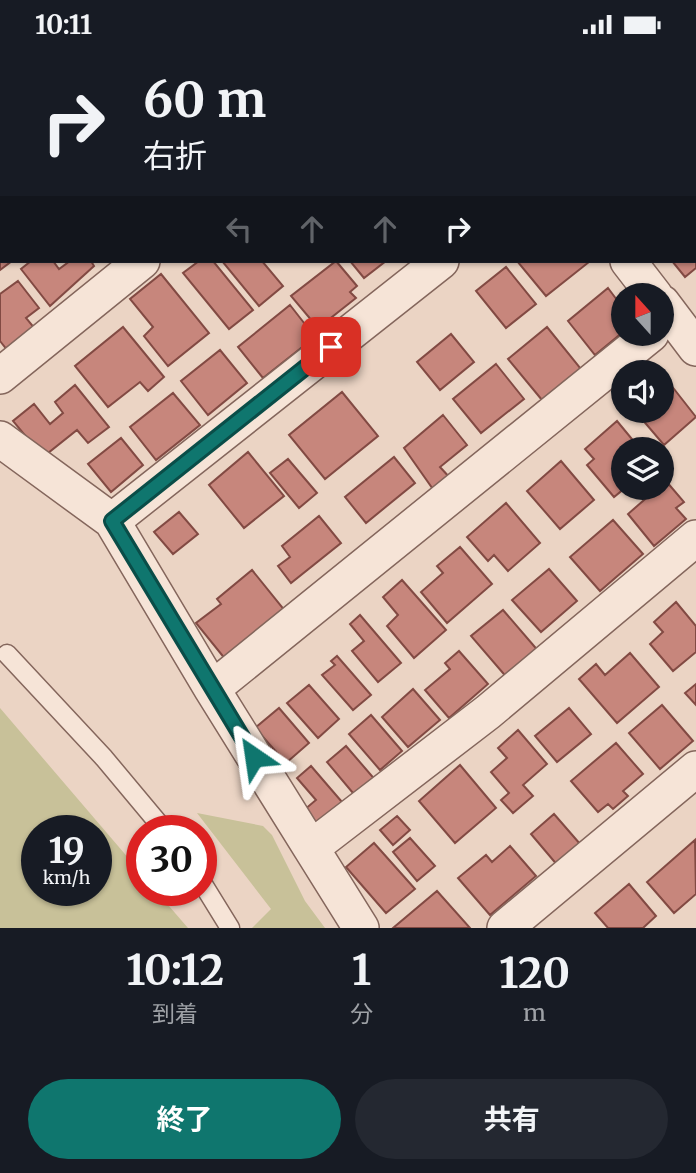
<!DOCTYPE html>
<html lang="ja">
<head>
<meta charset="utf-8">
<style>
	:root { --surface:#171b24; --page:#242831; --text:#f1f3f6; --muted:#9ea1a6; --accent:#0f766e }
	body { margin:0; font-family:Merriweather,"Noto Sans JP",serif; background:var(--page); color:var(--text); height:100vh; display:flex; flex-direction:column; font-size:26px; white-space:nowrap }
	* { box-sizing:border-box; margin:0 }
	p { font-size:23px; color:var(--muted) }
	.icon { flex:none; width:38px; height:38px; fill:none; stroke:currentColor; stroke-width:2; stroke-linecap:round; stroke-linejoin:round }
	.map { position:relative; height:879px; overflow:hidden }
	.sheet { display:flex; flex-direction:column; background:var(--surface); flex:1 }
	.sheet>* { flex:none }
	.banner { position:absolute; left:0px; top:0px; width:696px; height:214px; box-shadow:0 2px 5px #0004; background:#171b24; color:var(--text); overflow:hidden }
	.needle { width:46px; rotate:339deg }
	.controls { position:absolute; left:611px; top:234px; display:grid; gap:14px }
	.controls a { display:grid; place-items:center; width:63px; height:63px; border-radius:50%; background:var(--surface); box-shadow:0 2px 5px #0004; font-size:35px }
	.speed { position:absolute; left:21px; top:766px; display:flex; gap:14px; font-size:35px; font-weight:700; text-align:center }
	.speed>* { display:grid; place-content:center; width:91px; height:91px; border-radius:50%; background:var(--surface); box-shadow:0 2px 5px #0004; line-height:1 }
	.speed small { font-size:18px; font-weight:400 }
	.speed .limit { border:10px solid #d22; background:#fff; color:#111 }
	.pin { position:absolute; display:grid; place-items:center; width:60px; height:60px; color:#fff; margin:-30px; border-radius:14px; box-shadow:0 4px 10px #0006 }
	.me { position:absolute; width:77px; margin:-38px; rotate:328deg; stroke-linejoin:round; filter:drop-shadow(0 0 5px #0008) }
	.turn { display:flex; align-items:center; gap:24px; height:147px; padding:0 28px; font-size:32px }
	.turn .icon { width:91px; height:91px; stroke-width:2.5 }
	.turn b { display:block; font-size:49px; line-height:60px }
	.lanes { display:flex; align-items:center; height:66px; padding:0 28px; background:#0003; justify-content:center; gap:35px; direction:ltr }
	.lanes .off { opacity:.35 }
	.eta { display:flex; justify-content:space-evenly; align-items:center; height:119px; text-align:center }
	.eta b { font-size:42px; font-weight:700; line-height:49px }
	.button { display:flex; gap:14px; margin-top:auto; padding:14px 28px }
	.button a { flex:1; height:80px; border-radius:42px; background:var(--accent); color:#fff; font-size:28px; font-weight:700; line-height:80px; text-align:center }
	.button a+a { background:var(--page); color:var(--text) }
	.status { display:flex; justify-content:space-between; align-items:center; height:49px; padding:0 35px; background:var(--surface); direction:ltr }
	.status svg { height:19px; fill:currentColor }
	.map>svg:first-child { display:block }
	.green { fill:#c8c199; fill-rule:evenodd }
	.building { fill:#c7867c; stroke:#824a43; stroke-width:2 }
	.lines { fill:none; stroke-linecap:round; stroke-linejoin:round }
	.lane-casing { stroke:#84665c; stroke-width:21 }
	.street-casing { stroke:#84665c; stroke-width:38 }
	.lane { stroke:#f6e4d7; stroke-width:18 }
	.street { stroke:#f6e4d7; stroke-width:35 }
	.route-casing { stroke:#0a4d48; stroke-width:18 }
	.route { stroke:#0f766e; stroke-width:12 }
</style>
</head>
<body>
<div class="status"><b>10:11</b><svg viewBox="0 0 49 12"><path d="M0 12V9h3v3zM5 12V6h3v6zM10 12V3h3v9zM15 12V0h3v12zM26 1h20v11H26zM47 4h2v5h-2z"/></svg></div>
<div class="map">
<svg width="696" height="879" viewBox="0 0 696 879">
	<rect width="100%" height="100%" fill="#ebd4c4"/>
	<path class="green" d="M 0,659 L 142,825 L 142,842 L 156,842 L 188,879 L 0,879 ZM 37,782 L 96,782 L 96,842 L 37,842 Z
		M 197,764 L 263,777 L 272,786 L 305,852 L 325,879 L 252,879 L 271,860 Z"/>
	<path class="building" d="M 0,0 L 21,2 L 2,2 L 0,40 Z
		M 0,145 L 2,212 L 12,212 L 0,221 Z
		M 696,163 L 696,219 L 685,228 L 672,212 L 695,212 Z
		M 31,212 L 53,212 L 59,220 L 70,212 L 91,212 L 94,217 L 50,257 L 21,220 Z
		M 199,212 L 213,212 L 253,261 L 229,280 L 183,224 Z
		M 222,212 L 262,212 L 283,237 L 259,257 Z
		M 336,212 L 357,237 L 350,243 L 356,249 L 318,279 L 291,247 Z
		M 350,212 L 386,212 L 364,229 Z
		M 517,212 L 588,212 L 589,213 L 546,247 Z
		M 506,218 L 536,255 L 506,279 L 476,242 Z
		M 161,225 L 209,284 L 168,317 L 144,287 L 153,278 L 130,250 Z
		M 18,232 L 39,259 L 26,269 L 36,281 L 8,302 L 0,292 L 0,245 Z
		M 608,239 L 623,259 L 623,283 L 595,306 L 568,272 Z
		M 290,256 L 315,288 L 263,329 L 238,298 Z
		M 123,278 L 164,328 L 148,342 L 140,333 L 108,358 L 75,317 Z
		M 547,278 L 581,320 L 542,351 L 508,310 Z
		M 451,285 L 474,313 L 440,341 L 417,313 Z
		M 220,301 L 247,334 L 208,366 L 181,332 Z
		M 496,315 L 524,350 L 481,384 L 453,350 Z
		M 667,331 L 696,368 L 664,396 L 635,362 L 662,362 L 662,336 Z
		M 75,336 L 109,378 L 88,394 L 77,381 L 43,408 L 13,372 L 34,355 L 50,375 L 63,364 L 55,353 Z
		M 342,343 L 378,387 L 325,430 L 289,386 Z
		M 173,344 L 200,376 L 156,411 L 130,378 Z
		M 443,366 L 467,396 L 440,418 L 451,430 L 435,443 L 404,399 Z
		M 617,372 L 641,401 L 623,401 L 625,439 L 614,448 L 587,416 L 594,410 L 585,400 Z
		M 121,389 L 143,416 L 111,443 L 88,415 Z
		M 248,403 L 284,447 L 244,479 L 209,436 Z
		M 394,408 L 415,434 L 366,474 L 345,448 Z
		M 288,410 L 317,444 L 299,459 L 270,424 Z
		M 561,412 L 594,451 L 560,480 L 527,442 Z
		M 666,432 L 684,453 L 676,459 L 686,470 L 654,497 L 628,465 Z
		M 506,454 L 540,494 L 508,522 L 494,506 L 488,512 L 467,488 Z
		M 179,463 L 198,485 L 173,505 L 154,483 Z
		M 319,467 L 341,494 L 291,534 L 278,517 L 290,508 L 282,497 Z
		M 613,471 L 643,505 L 600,542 L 570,508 Z
		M 460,498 L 492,535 L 447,574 L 421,543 L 443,524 L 437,517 Z
		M 549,520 L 577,552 L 541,583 L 512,551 Z
		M 252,521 L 286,563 L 226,611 L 196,574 L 221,555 L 217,550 Z
		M 402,531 L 446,581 L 414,609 L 387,577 L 398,566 L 383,548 Z
		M 676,553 L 696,577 L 696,603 L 673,622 L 650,595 L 663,583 L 654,573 Z
		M 503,561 L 540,604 L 509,631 L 471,587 Z
		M 360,566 L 401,614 L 378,633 L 352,602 L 364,592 L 350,575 Z
		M 459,602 L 488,635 L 449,669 L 425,641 L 450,620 L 445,614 Z
		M 630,604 L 659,638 L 617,674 L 579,630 L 596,615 L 605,626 Z
		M 337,607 L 371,646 L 353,661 L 322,626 L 335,616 L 331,612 Z
		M 696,635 L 696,656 L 685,644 Z
		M 309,636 L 339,670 L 318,689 L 287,654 Z
		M 413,640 L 440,671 L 408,698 L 382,668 Z
		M 662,656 L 693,692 L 660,720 L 629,684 Z
		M 279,659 L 309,694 L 286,714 L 255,679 Z
		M 569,659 L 591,685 L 557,713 L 535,687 Z
		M 371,666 L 402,702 L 380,721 L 349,685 Z
		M 518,681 L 547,715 L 523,736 L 533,747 L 513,764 L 501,751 L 509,744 L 491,723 L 507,709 L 498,699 Z
		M 616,694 L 643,725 L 623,742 L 628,747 L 613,760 L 608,755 L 598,763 L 571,732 Z
		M 346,697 L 377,733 L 358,750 L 327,713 Z
		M 460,716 L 496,759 L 455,794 L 419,752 Z
		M 311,717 L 348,760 L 323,782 L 304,761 L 316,751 L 297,729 Z
		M 554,765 L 587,803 L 564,824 L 531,785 Z
		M 397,767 L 410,781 L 393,796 L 380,781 Z
		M 410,789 L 435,817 L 417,832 L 393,803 Z
		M 695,791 L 696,845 L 674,864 L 647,833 Z
		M 374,794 L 415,840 L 386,864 L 346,818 Z
		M 510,797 L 536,827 L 490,866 L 458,829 L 486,806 L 492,813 Z
		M 629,835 L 656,867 L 643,879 L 608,879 L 595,864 Z
		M 437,842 L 470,879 L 393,879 Z"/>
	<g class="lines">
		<defs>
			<path id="lane" d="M 693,0 L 696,3
				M 7,605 L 104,709 L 165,782
				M 201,832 L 230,879"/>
			<path id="street" d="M 60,0 L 61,2
				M 513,0 L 513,2
				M 109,2 L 111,0
				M 397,2 L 399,0
				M 0,87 L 2,86
				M 441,212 L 112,472 L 212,640 L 651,285
				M 628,212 L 655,247
				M 662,254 L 696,299
				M 0,327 L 142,212
				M 0,390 L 112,472
				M 212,640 L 311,799
				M 361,879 L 311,799 L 488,663 L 696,489
				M 505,879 L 696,720"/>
		</defs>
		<use href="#lane" class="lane-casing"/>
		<use href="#street" class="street-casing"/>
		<use href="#lane" class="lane"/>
		<use href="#street" class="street"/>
	</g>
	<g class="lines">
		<defs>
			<path id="route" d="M 254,708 L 112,472 L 331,298"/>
		</defs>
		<use href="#route" class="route-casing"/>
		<use href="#route" class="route"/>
	</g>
</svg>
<div class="controls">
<a><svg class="needle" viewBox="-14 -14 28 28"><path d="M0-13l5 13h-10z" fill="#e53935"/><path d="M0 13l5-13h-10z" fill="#9ea1a6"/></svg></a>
<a><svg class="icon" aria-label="sound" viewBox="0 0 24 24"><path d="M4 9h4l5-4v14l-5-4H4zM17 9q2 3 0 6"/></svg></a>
<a><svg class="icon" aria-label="layers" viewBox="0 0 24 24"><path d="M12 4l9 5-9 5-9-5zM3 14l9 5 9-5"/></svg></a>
</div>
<div class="speed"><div>19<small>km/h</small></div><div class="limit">30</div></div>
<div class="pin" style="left:331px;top:298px;background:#d93025"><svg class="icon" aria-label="arrive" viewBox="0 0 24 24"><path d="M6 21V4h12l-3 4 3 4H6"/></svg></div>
<svg class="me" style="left:254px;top:708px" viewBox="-20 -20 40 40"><path d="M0-17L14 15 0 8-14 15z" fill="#0f766e" stroke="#fff" stroke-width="4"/></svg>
<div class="banner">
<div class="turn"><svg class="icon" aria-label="right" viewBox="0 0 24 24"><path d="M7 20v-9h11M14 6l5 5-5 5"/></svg><div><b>60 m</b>右折</div></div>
<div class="lanes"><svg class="icon off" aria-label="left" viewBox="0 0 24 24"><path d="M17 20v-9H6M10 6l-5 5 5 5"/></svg><svg class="icon off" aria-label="ahead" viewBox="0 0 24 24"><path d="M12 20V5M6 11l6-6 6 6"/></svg><svg class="icon off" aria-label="ahead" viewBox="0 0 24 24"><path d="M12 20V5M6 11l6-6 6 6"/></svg><svg class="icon" aria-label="right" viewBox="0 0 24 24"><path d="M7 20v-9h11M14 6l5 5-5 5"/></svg></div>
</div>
</div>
<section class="sheet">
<div class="eta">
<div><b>10:12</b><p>到着</p></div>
<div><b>1</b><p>分</p></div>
<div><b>120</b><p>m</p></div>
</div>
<div class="button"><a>終了</a><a>共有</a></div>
</section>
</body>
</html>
